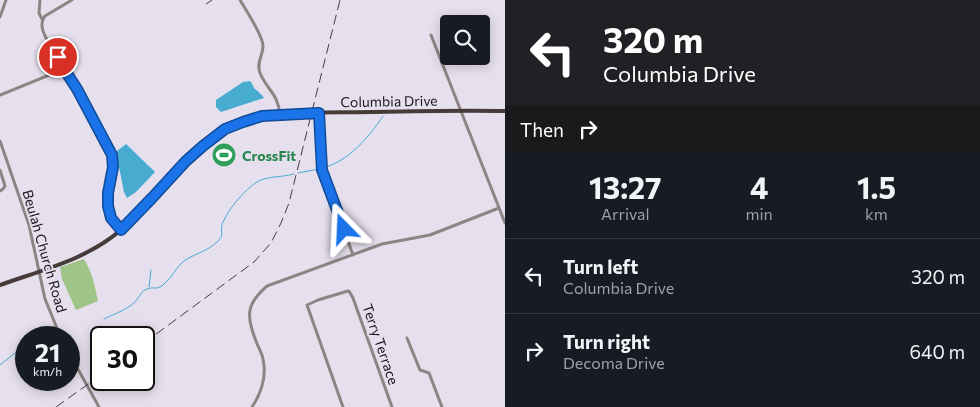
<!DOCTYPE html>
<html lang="en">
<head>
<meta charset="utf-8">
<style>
	:root { --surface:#171b24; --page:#242831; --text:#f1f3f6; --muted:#9ea1a6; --line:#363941 }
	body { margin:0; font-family:Commissioner,sans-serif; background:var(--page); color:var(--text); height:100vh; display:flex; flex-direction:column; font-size:19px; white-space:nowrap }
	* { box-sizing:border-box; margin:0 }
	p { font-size:16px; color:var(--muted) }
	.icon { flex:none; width:28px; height:28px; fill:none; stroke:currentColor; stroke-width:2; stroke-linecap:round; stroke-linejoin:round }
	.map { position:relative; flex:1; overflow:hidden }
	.drawer { display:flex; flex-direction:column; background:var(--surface); width:475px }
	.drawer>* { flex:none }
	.top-card { background:#202124; color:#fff; overflow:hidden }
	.buttons { position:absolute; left:440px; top:15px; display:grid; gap:10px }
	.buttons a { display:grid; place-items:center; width:50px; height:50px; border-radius:5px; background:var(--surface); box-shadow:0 2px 12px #0003; font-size:25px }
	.speed { position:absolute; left:15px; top:326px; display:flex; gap:10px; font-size:25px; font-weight:700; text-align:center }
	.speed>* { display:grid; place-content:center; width:65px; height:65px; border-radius:50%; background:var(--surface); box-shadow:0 2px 12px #0003; line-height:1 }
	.speed small { font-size:12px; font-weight:400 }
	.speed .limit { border:2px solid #111; border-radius:8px; background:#fff; color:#111 }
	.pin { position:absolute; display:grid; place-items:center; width:42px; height:42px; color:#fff; margin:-21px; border:2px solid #fff; border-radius:50%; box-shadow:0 1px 5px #0007 }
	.me { position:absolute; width:55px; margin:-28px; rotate:339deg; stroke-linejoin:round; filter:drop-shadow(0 0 4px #0008) }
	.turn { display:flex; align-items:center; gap:18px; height:105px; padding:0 15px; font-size:22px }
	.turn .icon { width:65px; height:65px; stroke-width:2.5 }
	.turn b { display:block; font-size:35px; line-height:42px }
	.then { display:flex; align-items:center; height:48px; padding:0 15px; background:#0003; gap:10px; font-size:19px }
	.eta { display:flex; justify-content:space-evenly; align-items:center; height:85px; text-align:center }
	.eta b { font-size:30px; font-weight:700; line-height:35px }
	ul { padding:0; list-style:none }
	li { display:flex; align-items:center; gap:15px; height:75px; padding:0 15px; border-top:1px solid var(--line) }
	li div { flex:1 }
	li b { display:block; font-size:19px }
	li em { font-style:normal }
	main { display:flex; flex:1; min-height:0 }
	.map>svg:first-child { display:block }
	.green { fill:#9ec488 }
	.water { fill:#47acd0 }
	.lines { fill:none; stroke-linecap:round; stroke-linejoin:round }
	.stream { stroke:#47acd0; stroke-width:1 }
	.minor { stroke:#8c8584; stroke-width:3 }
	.major { stroke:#473b39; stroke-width:4 }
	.rail { stroke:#423e45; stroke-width:1; stroke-dasharray:10 5; stroke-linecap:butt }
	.route-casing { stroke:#114b97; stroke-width:12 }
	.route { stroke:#1a73e8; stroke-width:9 }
	.labels { text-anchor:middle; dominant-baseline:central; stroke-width:4; stroke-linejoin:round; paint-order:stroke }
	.street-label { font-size:14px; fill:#19161b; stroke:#e6dfed }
	.leisure-label { font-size:14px; font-weight:bold; fill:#27864d; stroke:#e6dfed; text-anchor:start }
</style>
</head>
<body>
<main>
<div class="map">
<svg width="505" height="407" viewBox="0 0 505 407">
	<rect width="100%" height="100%" fill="#e6dfed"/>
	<path class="green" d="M 84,259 C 92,272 95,286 98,301 L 76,310 L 62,279 L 60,267 Z"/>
	<path class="water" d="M 250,81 C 253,84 253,87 255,89 C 259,92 261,94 264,98 L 221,112 L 216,107 L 216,100 L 243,82 Z
		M 126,144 L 155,172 L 136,192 L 127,198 L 124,192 L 116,152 Z"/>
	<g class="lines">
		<path class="stream" d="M 323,168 C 349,161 369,137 383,116
			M 298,173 L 319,169
			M 149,287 L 151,270
			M 104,319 C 114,314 126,310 134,303 C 139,298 141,291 147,289 C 154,286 157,291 164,284 C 172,278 176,267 184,261 C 194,254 208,251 217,242 C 225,235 220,233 222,225 C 222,223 224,221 225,218 C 231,206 251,182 264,179 C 274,176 284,177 294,174
			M 0,365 L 15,353"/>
		<path class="minor" d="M 40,0 L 39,13 L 42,19
			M 240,0 C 246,10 263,36 263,46 C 263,55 256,63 260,73 C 267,90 278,93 280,115
			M 0,17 L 6,0
			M 431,35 L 505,223
			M 64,69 L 77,89 L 112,155 L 113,167 L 108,193 L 107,206 L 111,218 L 121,230
			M 0,95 L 64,69 C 59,56 41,36 42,24 C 42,20 43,19 45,16 L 72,0
			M 319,113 L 322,170 L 353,255
			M 0,141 L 29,225 L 45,299 L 61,338
			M 0,170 L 5,186 L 3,189 L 0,191
			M 407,338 L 420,370 L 429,373 L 442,407
			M 69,353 L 99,407
			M 252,407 C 262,392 267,377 263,359 C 262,353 258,347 256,341 C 246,316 246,304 267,286 L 382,244 L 430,235 L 499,208
			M 343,407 L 307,305 L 318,300 L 348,291 L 349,291 L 353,298 L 392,407"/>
		<path class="major" d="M 0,285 C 42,270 89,259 123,228 C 154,200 178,164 211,140 C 216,136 221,131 227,129 C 269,108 326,113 372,112 C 417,111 461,110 505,111"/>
		<path class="rail" d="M 206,4 L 212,0
			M 144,343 L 254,262 L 271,243 L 281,223 L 289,203 L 340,0
			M 56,407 L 101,375"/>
	</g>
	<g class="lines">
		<defs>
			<path id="route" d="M 58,57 L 64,69 L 77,89 L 112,155 L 113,167 L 108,193 L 108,206 L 111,218 L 121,230 L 152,198 L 186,161 L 203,146 L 225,129 L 243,122 L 262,116 L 319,113 L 322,170 L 344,229"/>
		</defs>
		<use href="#route" class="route-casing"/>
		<use href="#route" class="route"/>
	</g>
	<defs>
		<symbol id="stadium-disc" viewBox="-11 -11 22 22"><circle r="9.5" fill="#2e9e5b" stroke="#e6dfed"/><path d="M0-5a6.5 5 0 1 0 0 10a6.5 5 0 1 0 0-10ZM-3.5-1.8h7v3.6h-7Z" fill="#fff"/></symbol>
	</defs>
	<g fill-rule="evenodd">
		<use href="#stadium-disc" x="210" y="141" width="28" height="28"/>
	</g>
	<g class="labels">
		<g class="street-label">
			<text transform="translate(389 101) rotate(-1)">Columbia Drive</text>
			<text transform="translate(45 251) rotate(74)">Beulah Church Road</text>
			<text transform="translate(381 344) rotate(71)">Terry Terrace</text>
		</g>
		<g class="leisure-label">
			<text x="242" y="155">CrossFit</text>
		</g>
	</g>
</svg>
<div class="buttons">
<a><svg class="icon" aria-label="search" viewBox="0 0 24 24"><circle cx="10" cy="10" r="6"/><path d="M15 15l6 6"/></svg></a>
</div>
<div class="speed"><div>21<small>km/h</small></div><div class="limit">30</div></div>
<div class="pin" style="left:58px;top:57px;background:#d93025"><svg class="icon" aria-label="arrive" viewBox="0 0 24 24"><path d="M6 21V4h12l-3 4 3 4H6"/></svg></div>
<svg class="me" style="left:344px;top:229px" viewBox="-20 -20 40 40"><path d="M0-17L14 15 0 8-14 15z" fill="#1a73e8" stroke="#fff" stroke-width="4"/></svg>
</div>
<section class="drawer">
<div class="top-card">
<div class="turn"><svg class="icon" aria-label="left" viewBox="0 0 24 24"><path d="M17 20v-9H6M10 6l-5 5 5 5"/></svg><div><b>320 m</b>Columbia Drive</div></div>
<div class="then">Then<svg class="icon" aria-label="right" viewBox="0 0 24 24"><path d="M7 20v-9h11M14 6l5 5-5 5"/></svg></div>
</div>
<div class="eta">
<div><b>13:27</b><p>Arrival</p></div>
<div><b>4</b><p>min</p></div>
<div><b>1.5</b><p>km</p></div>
</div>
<ul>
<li><svg class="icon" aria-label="left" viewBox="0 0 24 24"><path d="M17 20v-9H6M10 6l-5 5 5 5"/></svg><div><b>Turn left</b><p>Columbia Drive</p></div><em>320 m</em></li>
<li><svg class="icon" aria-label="right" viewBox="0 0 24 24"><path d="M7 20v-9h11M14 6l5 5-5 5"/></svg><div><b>Turn right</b><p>Decoma Drive</p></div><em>640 m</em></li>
</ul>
</section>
</main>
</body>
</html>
